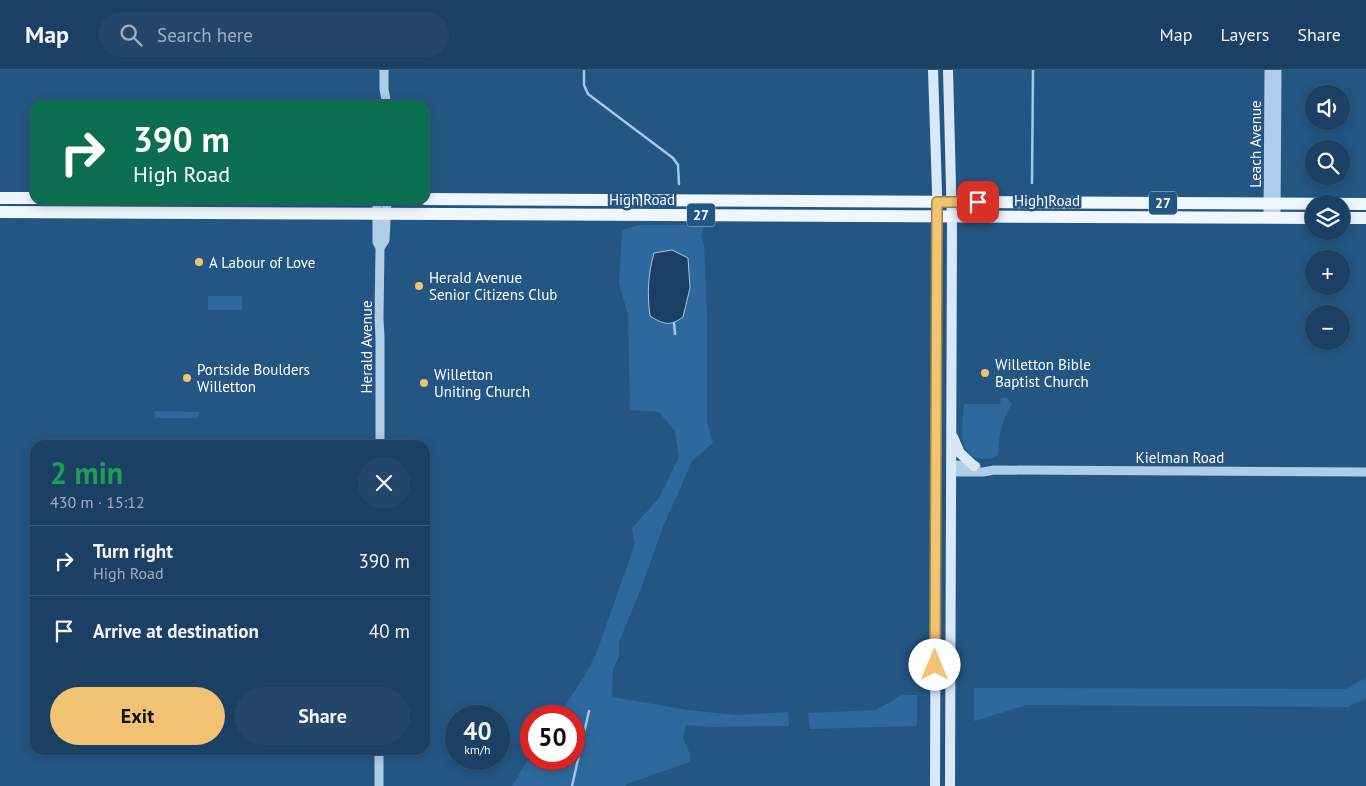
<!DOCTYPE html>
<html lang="en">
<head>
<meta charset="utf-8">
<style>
	:root { --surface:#1b4063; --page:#244769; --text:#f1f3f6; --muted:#a0afbe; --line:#395978; --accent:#f2c372 }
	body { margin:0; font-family:"PT Sans",sans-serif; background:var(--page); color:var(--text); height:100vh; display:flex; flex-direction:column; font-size:19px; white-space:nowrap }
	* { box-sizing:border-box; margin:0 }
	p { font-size:16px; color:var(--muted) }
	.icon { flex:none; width:28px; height:28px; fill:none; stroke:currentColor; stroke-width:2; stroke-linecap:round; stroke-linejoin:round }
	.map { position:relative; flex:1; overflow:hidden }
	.drawer { position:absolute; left:30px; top:370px; width:400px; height:315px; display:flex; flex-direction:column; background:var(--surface); border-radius:15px; box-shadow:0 2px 12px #0003,0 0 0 1px var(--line) }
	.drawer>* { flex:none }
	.hud { position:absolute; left:30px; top:30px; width:400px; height:105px; border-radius:15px; box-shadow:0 2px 12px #0003,0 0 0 1px var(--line); background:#0b6e4f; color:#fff; overflow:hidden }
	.buttons { position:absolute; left:1305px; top:15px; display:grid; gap:10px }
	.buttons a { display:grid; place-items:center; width:45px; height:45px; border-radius:50%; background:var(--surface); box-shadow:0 2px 12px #0003,0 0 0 1px var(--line); font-size:25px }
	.speed { position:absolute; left:445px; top:635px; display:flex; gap:10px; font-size:25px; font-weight:700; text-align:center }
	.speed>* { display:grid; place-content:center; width:65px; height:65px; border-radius:50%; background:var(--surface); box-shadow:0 2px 12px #0003,0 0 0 1px var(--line); line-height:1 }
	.speed small { font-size:12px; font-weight:400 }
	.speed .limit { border:8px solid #d22; background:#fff; color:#111 }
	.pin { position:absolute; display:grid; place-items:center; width:42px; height:42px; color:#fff; margin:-21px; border-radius:10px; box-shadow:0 2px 8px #0006 }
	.me { position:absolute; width:55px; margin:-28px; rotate:0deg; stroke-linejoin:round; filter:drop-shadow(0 0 4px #0008) }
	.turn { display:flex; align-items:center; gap:18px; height:105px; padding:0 20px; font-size:22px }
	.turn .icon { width:65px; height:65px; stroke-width:2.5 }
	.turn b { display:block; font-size:35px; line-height:42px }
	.round { display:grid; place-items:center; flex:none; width:52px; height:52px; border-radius:26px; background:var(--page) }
	.headline { display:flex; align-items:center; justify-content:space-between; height:85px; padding:0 20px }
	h1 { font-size:30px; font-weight:700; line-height:38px; color:#1e9e55 }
	.cta { display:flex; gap:10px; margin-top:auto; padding:10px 20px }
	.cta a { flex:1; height:58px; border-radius:30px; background:var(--accent); color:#111; font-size:20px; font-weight:700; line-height:58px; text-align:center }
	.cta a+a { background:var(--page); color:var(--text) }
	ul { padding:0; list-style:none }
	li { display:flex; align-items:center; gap:15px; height:70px; padding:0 20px; border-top:1px solid var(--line) }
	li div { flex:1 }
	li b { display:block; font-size:19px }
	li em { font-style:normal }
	header { display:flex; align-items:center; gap:30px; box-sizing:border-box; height:70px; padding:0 25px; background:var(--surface); border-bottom:1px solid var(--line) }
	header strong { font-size:24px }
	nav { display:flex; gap:28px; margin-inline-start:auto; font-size:18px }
	.search { width:350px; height:45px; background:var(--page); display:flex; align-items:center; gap:12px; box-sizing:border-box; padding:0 18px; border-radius:28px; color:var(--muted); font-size:19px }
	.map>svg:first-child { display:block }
	.green { fill:#2f689c }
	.water { fill:#193f64; stroke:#a2c8e9 }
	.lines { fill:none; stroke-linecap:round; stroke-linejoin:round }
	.stream { stroke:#a2c8e9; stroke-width:2.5 }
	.tertiary { stroke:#aecde8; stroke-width:9 }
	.secondary { stroke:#d8e8f7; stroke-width:10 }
	.primary { stroke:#f0f6fe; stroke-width:12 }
	.route-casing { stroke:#9d7f4a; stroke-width:12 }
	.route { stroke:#f2c372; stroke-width:9 }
	.poi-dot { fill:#f2c372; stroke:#245684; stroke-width:2 }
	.labels { text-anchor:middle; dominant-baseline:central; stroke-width:5; stroke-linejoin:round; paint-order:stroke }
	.shield { fill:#245684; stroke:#bdccda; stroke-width:1 }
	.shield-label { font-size:14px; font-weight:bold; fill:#fff }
	.street-label { font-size:15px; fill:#fff; stroke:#245684 }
	.poi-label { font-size:15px; fill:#fff; stroke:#245684; text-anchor:start }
</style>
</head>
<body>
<header>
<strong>Map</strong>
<div class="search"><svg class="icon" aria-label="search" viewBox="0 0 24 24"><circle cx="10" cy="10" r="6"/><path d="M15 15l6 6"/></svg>Search here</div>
<nav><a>Map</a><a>Layers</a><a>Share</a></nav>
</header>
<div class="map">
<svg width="1366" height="716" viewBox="0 0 1366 716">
	<rect width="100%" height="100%" fill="#245684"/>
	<path class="green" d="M 639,155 L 704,155 L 701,166 L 704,176 L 707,243 L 707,351 L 713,373 L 692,391 L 663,457 L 640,521 L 619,572 L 619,587 L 613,598 L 612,627 L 688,640 L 736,645 L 788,642 L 789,656 L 711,657 L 686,655 L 683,668 L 690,684 L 690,692 L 626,714 L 626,716 L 512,716 L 531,685 L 531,689 L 574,689 L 574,646 L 558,646 L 584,607 L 596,584 L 635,474 L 632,458 L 659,428 L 679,387 L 675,361 L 659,342 L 630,340 L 628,244 L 619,214 L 622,160 Z
		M 208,226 L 242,226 L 242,240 L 208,240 Z
		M 1001,328 L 1007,328 L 1012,334 C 1001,351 999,366 998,385 C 991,390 986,389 978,388 C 956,385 963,349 964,334 L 1000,334 Z
		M 154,341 L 200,342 L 198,347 L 194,348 L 155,348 Z
		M 1366,608 L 1366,628 L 1348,637 L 1027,635 L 974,651 L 974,618 L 1345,619 Z
		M 902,625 L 917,625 L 917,656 L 810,659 L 808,643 L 876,640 Z"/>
	<path class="water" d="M 672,180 L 688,188 L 690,218 L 683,247 C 670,257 663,254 650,246 C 647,224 648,204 654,183 Z"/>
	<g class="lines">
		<path class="stream" d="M 584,0 L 584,15 L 588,24 L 673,88 L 678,95 L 679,114
			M 1032,113 L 1033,0
			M 674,253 L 675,264
			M 572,716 L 589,641"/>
		<path class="tertiary" d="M 384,0 L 384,19 L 387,35
			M 377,130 L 377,172 L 380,178 L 379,249 L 380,267 L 380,375
			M 1268,148 L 1269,0
			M 1276,148 L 1277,0
			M 380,178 L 385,170 L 387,130
			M 957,395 L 976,396
			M 957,402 L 983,402 L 994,400 L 1366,402
			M 379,716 L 379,680"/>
		<path class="secondary" d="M 933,0 L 937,121 L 935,716
			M 948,0 L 952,155 L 950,716
			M 953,367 L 960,383 L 974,396"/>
		<path class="primary" d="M 0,128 L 35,128
			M 425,129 L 1366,134
			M 0,142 L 1314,148
			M 1341,148 L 1366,148"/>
	</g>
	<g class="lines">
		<defs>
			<path id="route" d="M 935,595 L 937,132 L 978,132"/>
		</defs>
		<use href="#route" class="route-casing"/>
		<use href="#route" class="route"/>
	</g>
	<g class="poi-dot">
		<circle cx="199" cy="192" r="5"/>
		<circle cx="419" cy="216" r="5"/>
		<circle cx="985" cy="303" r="5"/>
		<circle cx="187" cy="308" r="5"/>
		<circle cx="424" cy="313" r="5"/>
	</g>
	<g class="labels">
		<g class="shield">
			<rect x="1149" y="121.5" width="28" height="23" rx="4"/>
			<rect x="687" y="133.5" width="28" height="23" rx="4"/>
		</g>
		<g class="shield-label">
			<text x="1163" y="133">27</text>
			<text x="701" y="145">27</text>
		</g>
		<g class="street-label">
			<text transform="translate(1255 74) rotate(-90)">Leach Avenue</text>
			<text x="642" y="129">High Road</text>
			<text x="1047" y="130">High Road</text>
			<text transform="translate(366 277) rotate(-90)">Herald Avenue</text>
			<text x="1180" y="387">Kielman Road</text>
		</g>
		<g class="poi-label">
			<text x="209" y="192">A Labour of Love</text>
			<text x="429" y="207">Herald Avenue<tspan x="429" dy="17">Senior Citizens Club</tspan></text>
			<text x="995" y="294">Willetton Bible<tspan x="995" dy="17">Baptist Church</tspan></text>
			<text x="197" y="299">Portside Boulders<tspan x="197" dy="17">Willetton</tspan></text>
			<text x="434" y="304">Willetton<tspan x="434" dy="17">Uniting Church</tspan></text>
		</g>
	</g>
</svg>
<div class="buttons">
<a><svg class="icon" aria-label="sound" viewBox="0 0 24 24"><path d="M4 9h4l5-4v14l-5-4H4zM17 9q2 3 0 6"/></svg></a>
<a><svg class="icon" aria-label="search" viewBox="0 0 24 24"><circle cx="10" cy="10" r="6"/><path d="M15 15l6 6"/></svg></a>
<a><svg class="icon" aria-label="layers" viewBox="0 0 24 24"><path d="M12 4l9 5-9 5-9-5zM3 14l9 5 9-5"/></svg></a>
<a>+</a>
<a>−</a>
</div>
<div class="speed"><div>40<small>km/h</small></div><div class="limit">50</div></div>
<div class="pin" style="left:978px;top:132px;background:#d93025"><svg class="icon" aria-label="arrive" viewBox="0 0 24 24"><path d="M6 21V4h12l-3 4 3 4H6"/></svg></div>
<svg class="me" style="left:935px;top:595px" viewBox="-20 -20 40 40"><circle r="19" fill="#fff"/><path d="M0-13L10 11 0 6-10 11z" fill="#f2c372"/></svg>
<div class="hud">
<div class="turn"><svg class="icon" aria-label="right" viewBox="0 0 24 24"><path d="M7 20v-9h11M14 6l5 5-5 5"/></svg><div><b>390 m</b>High Road</div></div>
</div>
<section class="drawer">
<div class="headline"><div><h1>2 min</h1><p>430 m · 15:12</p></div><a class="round"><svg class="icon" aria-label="close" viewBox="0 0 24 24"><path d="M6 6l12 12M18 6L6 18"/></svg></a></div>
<ul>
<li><svg class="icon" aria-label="right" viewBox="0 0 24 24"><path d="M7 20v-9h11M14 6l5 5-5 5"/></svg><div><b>Turn right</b><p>High Road</p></div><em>390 m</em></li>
<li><svg class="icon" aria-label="arrive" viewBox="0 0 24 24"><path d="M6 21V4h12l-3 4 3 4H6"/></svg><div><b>Arrive at destination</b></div><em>40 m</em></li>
</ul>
<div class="cta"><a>Exit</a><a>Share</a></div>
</section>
</div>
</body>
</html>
